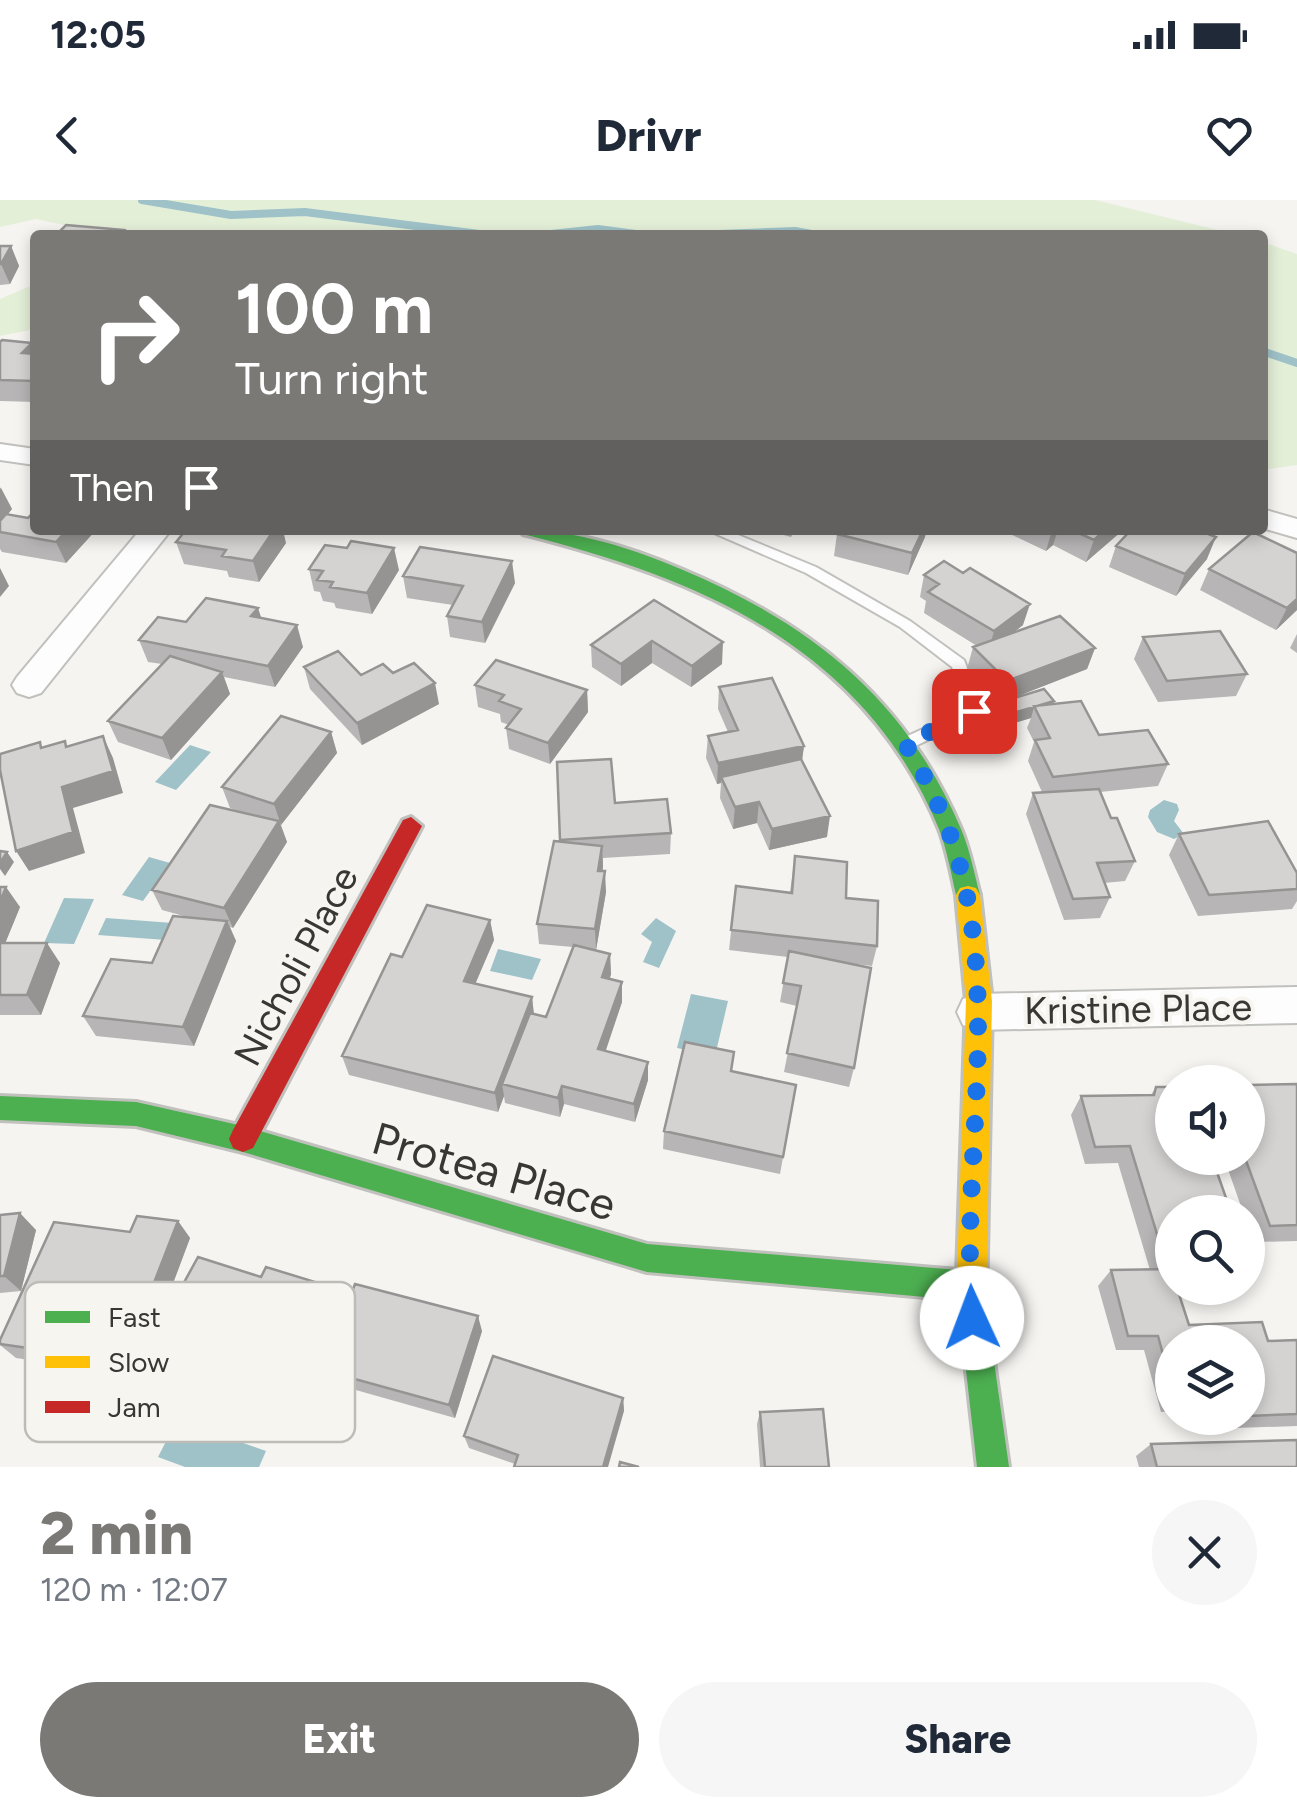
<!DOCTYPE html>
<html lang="en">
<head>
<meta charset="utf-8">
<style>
	:root { --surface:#fff; --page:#f6f6f7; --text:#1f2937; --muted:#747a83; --accent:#7a7976 }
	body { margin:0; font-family:Figtree,sans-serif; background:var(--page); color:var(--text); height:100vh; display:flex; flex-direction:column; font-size:38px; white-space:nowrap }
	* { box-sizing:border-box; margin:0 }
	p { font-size:32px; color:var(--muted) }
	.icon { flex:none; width:55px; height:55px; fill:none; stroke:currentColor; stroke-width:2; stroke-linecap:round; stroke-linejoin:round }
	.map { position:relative; height:1267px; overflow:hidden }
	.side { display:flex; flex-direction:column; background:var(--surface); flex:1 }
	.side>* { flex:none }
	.guide { position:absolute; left:30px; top:30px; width:1238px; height:305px; border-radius:10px; box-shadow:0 5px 15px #0003; background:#7a7976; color:#fff; overflow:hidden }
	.fabs { position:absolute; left:1155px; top:865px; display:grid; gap:20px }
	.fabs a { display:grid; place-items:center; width:110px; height:110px; border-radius:50%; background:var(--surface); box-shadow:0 5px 15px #0003; font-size:50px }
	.pin { position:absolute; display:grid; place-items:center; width:85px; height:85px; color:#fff; margin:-42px; border-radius:20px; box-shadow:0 5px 15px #0006 }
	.me { position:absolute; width:110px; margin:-55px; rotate:358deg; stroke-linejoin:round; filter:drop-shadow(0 0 8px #0008) }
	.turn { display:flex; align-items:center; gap:35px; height:210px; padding:0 40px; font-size:45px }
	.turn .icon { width:130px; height:130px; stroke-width:2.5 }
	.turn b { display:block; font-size:70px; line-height:85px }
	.then { display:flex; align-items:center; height:95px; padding:0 40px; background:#0003; gap:20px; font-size:38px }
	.round { display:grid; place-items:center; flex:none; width:105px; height:105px; border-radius:52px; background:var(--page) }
	.overview { display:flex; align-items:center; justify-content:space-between; height:170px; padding:0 40px }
	h1 { font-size:60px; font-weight:800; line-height:75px; color:var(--accent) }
	.cta { display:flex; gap:20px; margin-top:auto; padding:20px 40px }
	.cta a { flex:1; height:115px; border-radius:60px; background:var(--accent); color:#fff; font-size:40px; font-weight:800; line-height:115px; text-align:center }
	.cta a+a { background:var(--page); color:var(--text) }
	.status { display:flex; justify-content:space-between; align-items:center; height:70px; padding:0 50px; background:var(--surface); direction:ltr }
	.status svg { height:28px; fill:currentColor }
	header { display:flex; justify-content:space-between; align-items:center; height:130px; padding:0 40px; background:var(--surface); font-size:45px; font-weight:800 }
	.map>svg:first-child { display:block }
	.green { fill:#e4efd8 }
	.water { fill:#9ec2c8 }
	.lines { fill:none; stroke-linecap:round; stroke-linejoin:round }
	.stream { stroke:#9ec2c8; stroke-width:8 }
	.lane-casing { stroke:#c0c0bd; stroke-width:4 }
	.street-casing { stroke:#c0c0bd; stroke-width:4 }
	.fast-casing { stroke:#c0c0bd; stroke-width:6 }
	.slow-casing { stroke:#c0c0bd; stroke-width:6 }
	.jam-casing { stroke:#c0c0bd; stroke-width:6 }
	.lane { fill:#fefdfd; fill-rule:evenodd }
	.street { fill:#fefdfd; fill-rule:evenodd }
	.fast { fill:#4caf50; fill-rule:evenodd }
	.slow { fill:#ffc107; fill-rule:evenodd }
	.jam { fill:#c62828; fill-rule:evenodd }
	.wall { fill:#b7b5b5 }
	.shaded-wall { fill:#959493 }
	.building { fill:#d5d3d2; stroke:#959493; stroke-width:2.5 }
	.route { stroke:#1a73e8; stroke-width:18; stroke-dasharray:0 32.4 }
	.labels { text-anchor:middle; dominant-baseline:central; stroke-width:8; stroke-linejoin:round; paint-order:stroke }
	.street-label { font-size:38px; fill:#373734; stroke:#f7f5ef }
	.near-street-label { font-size:45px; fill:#373734; stroke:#f7f5ef }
	.key { fill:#f7f5ef; stroke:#bdbcb7; stroke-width:2.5 }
	.key-label { font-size:28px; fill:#373734 }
</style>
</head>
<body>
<div class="status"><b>12:05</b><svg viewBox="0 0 49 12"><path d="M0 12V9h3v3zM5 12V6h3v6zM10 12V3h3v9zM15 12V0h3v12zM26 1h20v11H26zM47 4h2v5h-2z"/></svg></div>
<header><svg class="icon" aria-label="back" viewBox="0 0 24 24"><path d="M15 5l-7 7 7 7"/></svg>Drivr<svg class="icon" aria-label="heart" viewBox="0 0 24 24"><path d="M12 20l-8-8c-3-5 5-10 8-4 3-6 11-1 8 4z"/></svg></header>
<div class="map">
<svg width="1297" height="1267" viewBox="0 0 1297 1267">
	<rect width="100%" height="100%" fill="#f5f4f1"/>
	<path class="green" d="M 0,0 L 1095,0 L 1238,35 L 111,35 L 36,19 L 0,27 Z
		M 1263,42 L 1297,54 L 1297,265 L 1263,270 Z
		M 35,84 L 35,129 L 0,136 L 0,99 Z"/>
	<path class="water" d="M 190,545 L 211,552 L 176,590 L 155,582 Z
		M 1164,600 L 1177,604 L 1179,610 L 1174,621 L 1184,634 L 1174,639 L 1157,632 L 1148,617 L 1150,610 Z
		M 149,657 L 170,663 L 143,701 L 122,695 Z
		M 64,698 L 94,699 L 74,744 L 44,743 Z
		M 106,718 L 173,723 L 166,740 L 98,735 Z
		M 656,718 L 676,731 L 659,768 L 643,762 L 652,742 L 641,734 Z
		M 498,749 L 541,759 L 532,780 L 490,771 Z
		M 691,794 L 728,801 L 715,856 L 677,848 Z
		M 177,1220 L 266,1251 L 259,1267 L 185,1267 L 158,1257 Z"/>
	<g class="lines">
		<path class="stream" d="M 142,0 L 231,15 L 305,12 L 487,35
			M 542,35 L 598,29 L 643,35
			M 694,35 L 795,31 L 817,35
			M 1262,151 L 1297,163"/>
		<defs>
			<path id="lane" d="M 707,330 L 726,330 L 816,367 L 910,421 L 964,460 L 983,511 L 981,515 L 911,548 L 899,548 L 897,544 L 899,540 L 966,509 L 952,467 L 900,427 L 806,373 Z"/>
			<path id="street" d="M 0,244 L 35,249 L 35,265 L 0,260 Z
				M 1262,309 L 1297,319 L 1297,338 L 1262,328 Z
				M 140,330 L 171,330 L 41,493 L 29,497 L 17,493 L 12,485 L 17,477 Z
				M 1297,787 L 1297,823 L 978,830 L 963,825 L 957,812 L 963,799 L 978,794 Z"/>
			<path id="fast" d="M 520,330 C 575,330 632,348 683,370 C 811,424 905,498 961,629 C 970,650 974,673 980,695 L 976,702 L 960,702 L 956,695 C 951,673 947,650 939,629 C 864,447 701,379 523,334 Z
				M 0,896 L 136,902 L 243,926 L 647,1044 L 970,1071 L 980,1076 L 985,1086 L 981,1094 L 986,1105 L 1009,1267 L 977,1267 L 958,1100 L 647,1072 L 243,952 L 136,926 L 0,920 Z"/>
			<path id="slow" d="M 968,686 L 976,688 L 980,695 L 992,801 L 986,1105 L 982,1116 L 971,1120 L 960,1116 L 956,1105 L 966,801 L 956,695 L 960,688 Z"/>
			<path id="jam" d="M 411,617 L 422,626 L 253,948 L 243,952 L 233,948 L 229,939 L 233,930 L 403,620 Z"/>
		</defs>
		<use href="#lane" class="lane-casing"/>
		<use href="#street" class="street-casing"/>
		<use href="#fast" class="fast-casing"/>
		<use href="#slow" class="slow-casing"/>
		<use href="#jam" class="jam-casing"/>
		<use href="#lane" class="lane"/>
		<use href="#street" class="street"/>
		<use href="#fast" class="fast"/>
		<use href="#slow" class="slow"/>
		<use href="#jam" class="jam"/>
	</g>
	<path class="wall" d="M 0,46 L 11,46 L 19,66 L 10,84 L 0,85 Z
		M 0,142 L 32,143 L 35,151 L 35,202 L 0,201 Z
		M 0,287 L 12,309 L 7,315 L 35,330 L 96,330 L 66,363 L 2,352 L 0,349 Z
		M 765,330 L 795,330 L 791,337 Z
		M 1009,330 L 1123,330 L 1086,362 L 1053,345 L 1046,351 L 1008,333 Z
		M 837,334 L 925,337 L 908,375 L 834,356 Z
		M 176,342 L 286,343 L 259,382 L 229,377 L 227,371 L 184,364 Z
		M 1116,346 L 1207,359 L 1176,396 L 1109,367 Z
		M 1297,353 L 1297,410 L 1276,430 L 1200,390 L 1209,369 Z
		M 309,369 L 399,370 L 372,414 L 336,408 L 334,403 L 323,401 L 320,392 L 314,391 Z
		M 924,375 L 1023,425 L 1014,432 L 1095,448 L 1087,469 L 1000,503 L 967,469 L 973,447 L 977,446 L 924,413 L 926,401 L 920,397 Z
		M 403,376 L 515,383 L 485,443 L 450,437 L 447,416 L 453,405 L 407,398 Z
		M 654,400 L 722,464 L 691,487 L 652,463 L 621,486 L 592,467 L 591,445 Z
		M 262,418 L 303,447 L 275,487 L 224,477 L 230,494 L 171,560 L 118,542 L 108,521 L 162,464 L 148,462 L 139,440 L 186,422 Z
		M 1297,434 L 1297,453 L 1290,448 Z
		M 1143,437 L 1247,474 L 1236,496 L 1158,502 L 1134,459 Z
		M 304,467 L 361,475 L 393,473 L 439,504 L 362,545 L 310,489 Z
		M 475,485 L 587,490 L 588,512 L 550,564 L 509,549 L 506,528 L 509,525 L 501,522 L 500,514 L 478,507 Z
		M 719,487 L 804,546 L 802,561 L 827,637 L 769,650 L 757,623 L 733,629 L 720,598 L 721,583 L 717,584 L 706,558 L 708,536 L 728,532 L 718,509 Z
		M 1008,500 L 1054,501 L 1053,504 L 1099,535 L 1168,564 L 1158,586 L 1100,592 L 1111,618 L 1135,661 L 1125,681 L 1104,683 L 1110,697 L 1100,718 L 1064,720 L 1026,614 L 1033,593 L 1042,592 L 1028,561 L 1034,542 L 1027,528 L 1031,518 L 1014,523 L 1004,511 Z
		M 331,532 L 337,553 L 281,625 L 287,642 L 233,728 L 230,727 L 236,741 L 194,846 L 96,836 L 83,816 L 152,763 L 191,718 L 162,710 L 152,690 L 244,613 L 230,608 L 222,587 Z
		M 557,562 L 615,603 L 671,633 L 670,654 L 603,658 L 603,671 L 606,692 L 596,750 L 588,749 L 610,754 L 611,774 L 610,779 L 622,802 L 605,851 L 648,862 L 648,880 L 635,922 L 564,904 L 560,917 L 505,903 L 504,896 L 498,912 L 349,875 L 342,856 L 402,757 L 490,720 L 494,740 L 475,784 L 532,797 L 534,814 L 546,817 L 573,747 L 539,744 L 537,724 L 560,642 Z
		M 1179,634 L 1297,673 L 1297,701 L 1292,709 L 1198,716 L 1169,655 Z
		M 795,656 L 846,698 L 877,746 L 872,766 L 848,763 L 854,868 L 849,887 L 784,872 L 797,806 L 780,802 L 788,757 L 729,750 L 736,686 L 790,692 Z
		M 0,687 L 20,707 L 5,743 L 60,763 L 41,815 L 0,815 Z
		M 732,871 L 796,885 L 780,974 L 663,949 L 664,931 Z
		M 1297,884 L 1297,1041 L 1254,1042 L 1248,1025 L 1248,1012 L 1243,1012 L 1224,958 L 1248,958 Z
		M 1156,887 L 1172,1012 L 1172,1088 L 1189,1125 L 1268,1141 L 1297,1140 L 1297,1226 L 1206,1229 L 1202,1218 L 1248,1218 L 1248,1142 L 1172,1142 L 1172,1211 L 1161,1212 L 1144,1150 L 1116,1150 L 1098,1086 L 1111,1070 L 1150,1070 L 1118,963 L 1085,964 L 1071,915 L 1081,896 L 1151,895 Z
		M 0,1015 L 36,1030 L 21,1091 L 0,1093 Z
		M 178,1021 L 190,1038 L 157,1126 L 132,1122 L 113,1172 L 16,1158 L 0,1145 L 0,1140 L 130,1032 Z
		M 261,1077 L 336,1102 L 294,1196 L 167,1153 L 153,1139 Z
		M 482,1131 L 455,1218 L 331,1183 L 322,1170 Z
		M 623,1198 L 624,1211 L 515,1264 L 469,1248 L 464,1236 Z
		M 760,1212 L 829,1267 L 760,1267 L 757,1224 Z
		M 1151,1244 L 1297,1267 L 1139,1267 L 1136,1256 Z"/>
	<path class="shaded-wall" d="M 11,46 L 19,66 L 10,84 L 1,64 Z
		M 32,143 L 35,151 L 35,169 L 22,153 Z
		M 1,288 L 12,309 L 0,324 L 0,289 Z
		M 67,330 L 96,330 L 66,363 L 56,342 Z
		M 274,330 L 283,330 L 286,343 L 259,382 L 253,361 Z
		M 923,330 L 927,330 L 925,337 L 908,375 L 912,353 Z
		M 1052,330 L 1058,330 L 1053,345 L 1046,351 Z
		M 1105,330 L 1123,330 L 1086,362 L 1094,340 Z
		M 1216,337 L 1207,359 L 1176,396 L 1185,374 Z
		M 394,348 L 399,370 L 372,414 L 367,393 Z
		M 512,361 L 515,383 L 485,443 L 482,422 Z
		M 0,368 L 9,386 L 0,397 Z
		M 1297,399 L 1297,410 L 1276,430 L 1287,408 Z
		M 1030,404 L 1023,425 L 988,453 L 994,431 Z
		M 258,408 L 265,429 L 251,416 Z
		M 297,425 L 303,447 L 275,487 L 268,466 Z
		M 652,441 L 652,463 L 621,486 L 621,464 Z
		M 723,442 L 722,464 L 691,487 L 692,466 Z
		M 1095,448 L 1087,469 L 1000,503 L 1007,481 Z
		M 222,472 L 230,494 L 171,560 L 162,538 Z
		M 435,483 L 439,504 L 362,545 L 357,523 Z
		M 587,490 L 588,512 L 550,564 L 548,543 Z
		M 1034,507 L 1031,518 L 1014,523 L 1017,512 Z
		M 331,532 L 337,553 L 281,625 L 274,604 Z
		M 103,536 L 113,558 L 123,593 L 73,608 L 85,653 L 29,671 L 16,651 L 62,587 Z
		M 804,546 L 801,567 L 721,577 L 721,583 L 717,584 L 718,563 Z
		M 759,602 L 757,623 L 733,629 L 735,607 Z
		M 830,616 L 827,637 L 769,650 L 772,629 Z
		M 279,621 L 287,642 L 233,728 L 224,708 Z
		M 602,646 L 603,666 L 599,691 L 598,671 Z
		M 7,652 L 14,662 L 5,676 L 0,669 L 0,663 Z
		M 605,671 L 606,692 L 596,750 L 595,729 Z
		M 6,687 L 20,707 L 0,756 L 0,702 Z
		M 490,720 L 494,740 L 468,801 L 464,781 Z
		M 227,721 L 236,741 L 194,846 L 183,827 Z
		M 47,743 L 60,763 L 41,815 L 27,795 Z
		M 610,754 L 611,774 L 603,797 L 602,777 Z
		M 622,782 L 622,802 L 600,868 L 598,849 Z
		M 532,797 L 534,816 L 502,884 L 504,896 L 498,912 L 495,893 Z
		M 648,862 L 648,880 L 635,922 L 634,904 Z
		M 562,886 L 564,904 L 560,917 L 558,898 Z
		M 20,1013 L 36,1030 L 21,1091 L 4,1076 Z
		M 178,1021 L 190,1038 L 157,1126 L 143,1111 Z
		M 328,1086 L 336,1102 L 294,1196 L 284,1183 Z
		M 118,1108 L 132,1122 L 113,1172 L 98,1158 Z
		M 478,1116 L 482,1131 L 455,1218 L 449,1205 Z
		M 623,1198 L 624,1211 L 608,1267 L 603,1267 Z"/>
	<path class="building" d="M 66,25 L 124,30 L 119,35 L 56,35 Z
		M 0,46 L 11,46 L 1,64 L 0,64 Z
		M 2,140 L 32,143 L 22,153 L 35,154 L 35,181 L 0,180 L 0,142 Z
		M 35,311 L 35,330 L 67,330 L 56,342 L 0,332 L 0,321 L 6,314 L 28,318 Z
		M 186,330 L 274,330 L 253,361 L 222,356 L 226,350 L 176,342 Z
		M 840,330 L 923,330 L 912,353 L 837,334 Z
		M 1072,330 L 1105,330 L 1094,340 Z
		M 1131,330 L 1198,330 L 1216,337 L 1185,374 L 1116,346 Z
		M 1253,332 L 1297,353 L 1297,399 L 1287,408 L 1209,369 Z
		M 351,341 L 394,348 L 367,393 L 330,387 L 333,382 L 317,380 L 323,371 L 309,369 L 325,345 L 347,348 Z
		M 420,347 L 512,361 L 482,422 L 447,416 L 463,386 L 403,376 Z
		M 944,361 L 963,373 L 970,368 L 1030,404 L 994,431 L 928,392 L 939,384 L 924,375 Z
		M 206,398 L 258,408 L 251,416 L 297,425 L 268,466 L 139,440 L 158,417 L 186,422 Z
		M 654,400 L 723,442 L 692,466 L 652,441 L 621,464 L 591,445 Z
		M 1060,416 L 1095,448 L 1007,481 L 973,447 Z
		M 1220,431 L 1247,474 L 1167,481 L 1143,437 Z
		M 338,451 L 361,475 L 383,464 L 393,473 L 414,463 L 435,483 L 357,523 L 304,467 Z
		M 170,456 L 222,472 L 162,538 L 108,521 Z
		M 496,460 L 587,490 L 548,543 L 506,528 L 521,509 L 499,501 L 504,495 L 475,485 Z
		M 772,478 L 804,546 L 718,563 L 708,536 L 738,530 L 719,487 Z
		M 1044,489 L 1054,501 L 1017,512 L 1008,500 Z
		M 1081,501 L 1099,535 L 1148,530 L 1168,564 L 1053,577 L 1035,540 L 1050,538 L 1034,506 Z
		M 281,516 L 331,532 L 274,604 L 222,587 Z
		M 103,536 L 113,571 L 62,587 L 73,632 L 16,651 L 0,570 L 0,554 L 40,542 L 41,548 L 65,541 L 66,547 Z
		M 611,559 L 615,603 L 667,599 L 671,633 L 560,640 L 557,562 Z
		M 801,559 L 830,616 L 772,629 L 759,602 L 735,607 L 721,577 Z
		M 1099,589 L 1111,618 L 1117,618 L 1135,661 L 1097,663 L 1110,697 L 1073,699 L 1033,593 Z
		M 210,605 L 279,621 L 224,708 L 152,690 Z
		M 1268,621 L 1297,673 L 1297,689 L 1209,695 L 1179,634 Z
		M 554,641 L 602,646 L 598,671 L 605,671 L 595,729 L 537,724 Z
		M 0,651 L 7,652 L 0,663 Z
		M 795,656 L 847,662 L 846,698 L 878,701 L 877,746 L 731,730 L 736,686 L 792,693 Z
		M 0,687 L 6,687 L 0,702 Z
		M 427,705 L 490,720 L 464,781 L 532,797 L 495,893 L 342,856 L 391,754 L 402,757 Z
		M 173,716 L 227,721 L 183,827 L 83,816 L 111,759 L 152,763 Z
		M 0,743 L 47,743 L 27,795 L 0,795 Z
		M 574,745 L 610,754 L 602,777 L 622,782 L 598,849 L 648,862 L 634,904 L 562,886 L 558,898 L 502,884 L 530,813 L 546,817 Z
		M 789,751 L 871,768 L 854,868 L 787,853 L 801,786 L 783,783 Z
		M 685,842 L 734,852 L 731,871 L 796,885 L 783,957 L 664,931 Z
		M 1297,884 L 1297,1025 L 1270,1026 L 1245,958 L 1248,958 L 1248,885 Z
		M 1156,887 L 1172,887 L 1172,958 L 1212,958 L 1231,1012 L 1172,1012 L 1172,1060 L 1165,1060 L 1130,946 L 1095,947 L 1081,896 L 1154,895 Z
		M 20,1013 L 4,1076 L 0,1076 L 0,1015 Z
		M 137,1016 L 178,1021 L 143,1111 L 118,1108 L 98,1158 L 0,1144 L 0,1140 L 54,1022 L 130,1032 Z
		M 198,1057 L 261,1077 L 266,1067 L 328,1086 L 284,1183 L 153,1139 Z
		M 1171,1069 L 1172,1088 L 1177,1088 L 1189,1125 L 1262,1122 L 1268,1141 L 1297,1140 L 1297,1214 L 1248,1216 L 1248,1142 L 1172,1142 L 1172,1187 L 1158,1136 L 1128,1136 L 1111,1070 Z
		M 355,1084 L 478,1116 L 449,1205 L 322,1170 Z
		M 493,1156 L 623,1198 L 603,1267 L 514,1267 L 518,1255 L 464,1236 Z
		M 823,1209 L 829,1267 L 765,1267 L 760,1212 Z
		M 1297,1240 L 1297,1267 L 1157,1267 L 1151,1244 Z
		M 620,1262 L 639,1267 L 619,1267 Z"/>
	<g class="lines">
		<path class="route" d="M 972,1118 C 959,943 1014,754 931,590 C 923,574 916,558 905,544 L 974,511"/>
	</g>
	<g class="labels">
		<g class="street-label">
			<text transform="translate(296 766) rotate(-62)">Nicholi Place</text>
			<text transform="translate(1138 809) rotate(-1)">Kristine Place</text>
		</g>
		<g class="near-street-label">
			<text transform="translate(494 971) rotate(16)">Protea Place</text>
		</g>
	</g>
	<rect x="25" y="1082" width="330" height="160" rx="15" class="key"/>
	<rect x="45" y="1111" width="45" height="12" fill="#4caf50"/>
	<rect x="45" y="1156" width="45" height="12" fill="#ffc107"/>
	<rect x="45" y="1201" width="45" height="12" fill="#c62828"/>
	<g class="key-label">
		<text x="108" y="1127">Fast</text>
		<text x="108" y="1172">Slow</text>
		<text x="108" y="1217">Jam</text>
	</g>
</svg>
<div class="fabs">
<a><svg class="icon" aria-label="sound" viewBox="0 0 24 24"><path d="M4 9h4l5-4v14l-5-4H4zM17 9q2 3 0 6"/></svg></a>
<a><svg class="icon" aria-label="search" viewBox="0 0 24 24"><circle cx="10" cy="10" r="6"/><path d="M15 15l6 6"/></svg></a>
<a><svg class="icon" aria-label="layers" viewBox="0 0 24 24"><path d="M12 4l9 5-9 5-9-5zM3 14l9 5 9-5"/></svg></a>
</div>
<div class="pin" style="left:974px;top:511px;background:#d93025"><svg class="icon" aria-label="arrive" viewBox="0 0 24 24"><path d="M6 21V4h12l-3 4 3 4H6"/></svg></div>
<svg class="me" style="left:972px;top:1118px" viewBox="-20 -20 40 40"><circle r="19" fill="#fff"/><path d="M0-13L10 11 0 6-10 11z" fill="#1a73e8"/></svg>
<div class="guide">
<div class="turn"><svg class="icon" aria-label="right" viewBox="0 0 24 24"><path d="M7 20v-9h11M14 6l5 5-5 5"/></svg><div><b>100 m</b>Turn right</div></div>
<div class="then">Then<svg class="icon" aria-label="arrive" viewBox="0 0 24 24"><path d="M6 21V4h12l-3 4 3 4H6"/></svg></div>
</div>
</div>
<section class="side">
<div class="overview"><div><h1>2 min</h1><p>120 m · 12:07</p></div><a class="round"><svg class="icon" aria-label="close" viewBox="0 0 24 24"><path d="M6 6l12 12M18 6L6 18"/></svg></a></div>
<div class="cta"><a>Exit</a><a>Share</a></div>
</section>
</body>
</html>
